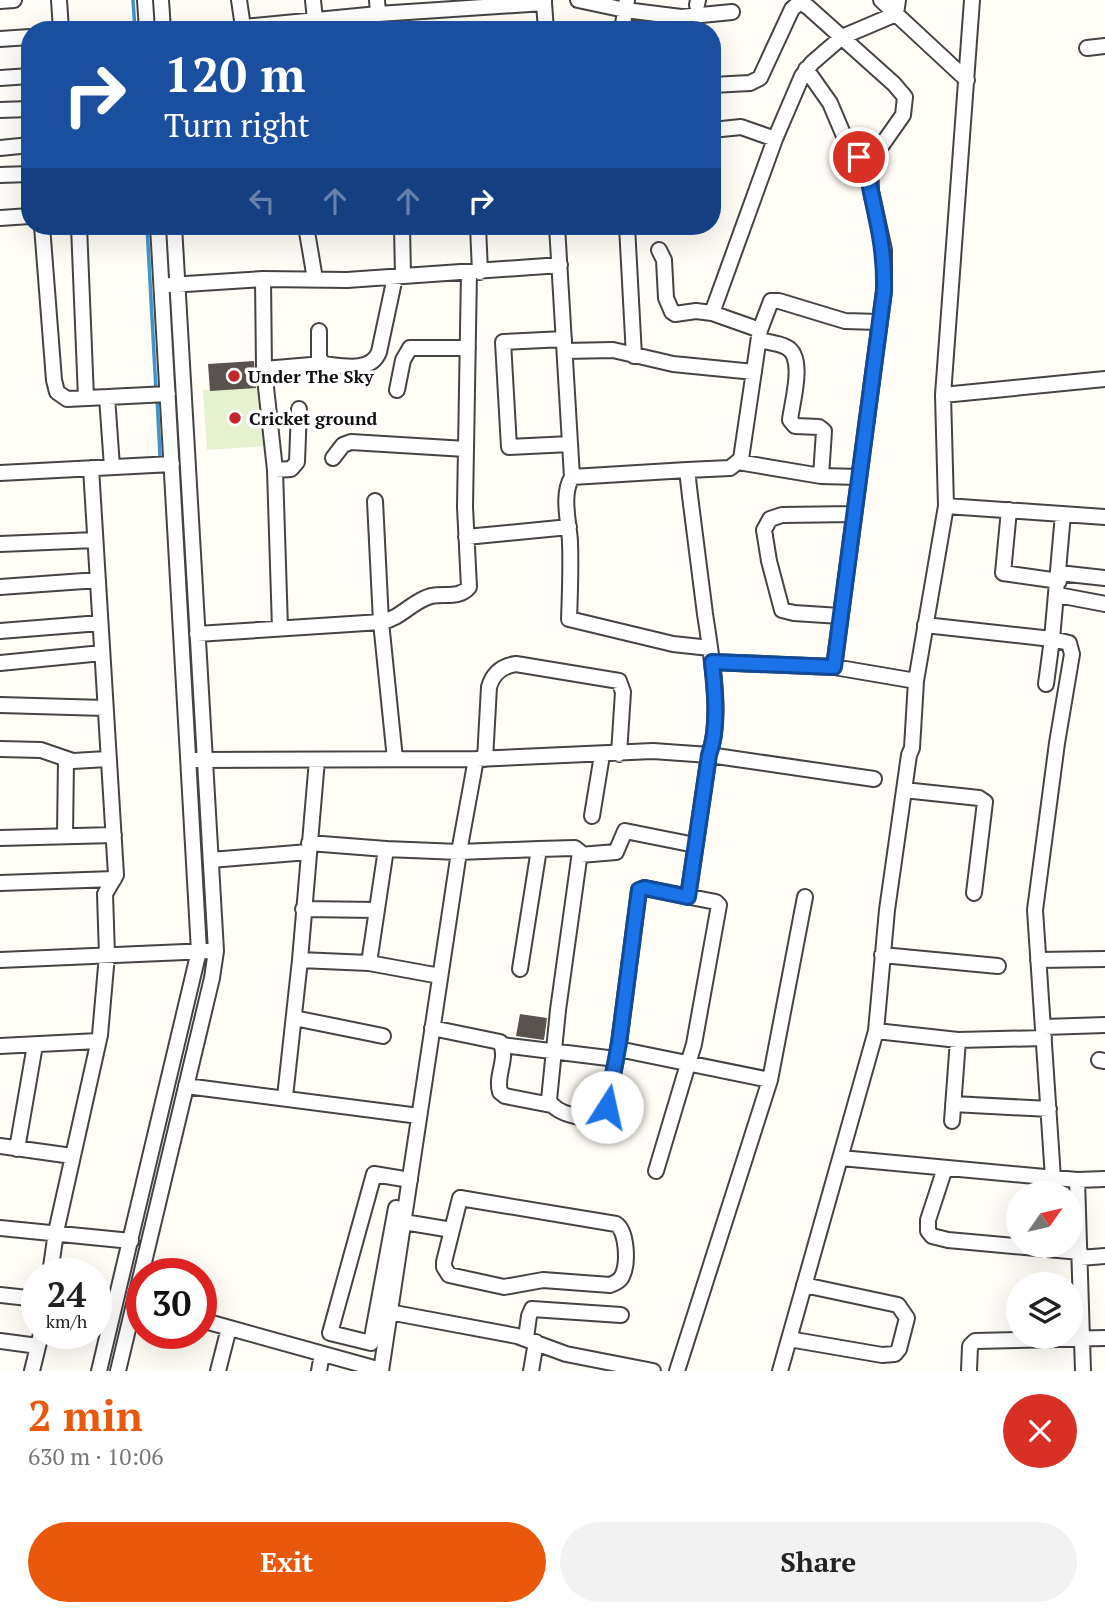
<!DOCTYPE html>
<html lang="en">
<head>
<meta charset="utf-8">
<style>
	:root { --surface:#fff; --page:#f2f2f2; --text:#222; --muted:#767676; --accent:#ea580c }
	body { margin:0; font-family:"PT Serif",serif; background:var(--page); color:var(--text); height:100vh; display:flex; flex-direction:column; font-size:26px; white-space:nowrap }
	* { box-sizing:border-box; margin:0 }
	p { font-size:23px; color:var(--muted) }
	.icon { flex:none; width:38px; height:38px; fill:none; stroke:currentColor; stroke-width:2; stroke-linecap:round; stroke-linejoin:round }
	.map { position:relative; height:1371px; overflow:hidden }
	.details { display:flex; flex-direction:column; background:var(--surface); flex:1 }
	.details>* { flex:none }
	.hud { position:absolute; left:21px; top:21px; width:700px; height:214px; border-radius:28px; box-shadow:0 7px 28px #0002; background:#1a4fa0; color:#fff; overflow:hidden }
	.needle { width:46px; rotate:56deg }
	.tools { position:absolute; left:1006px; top:1181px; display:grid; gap:14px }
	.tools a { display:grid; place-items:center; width:77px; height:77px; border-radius:50%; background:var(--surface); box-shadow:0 7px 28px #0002; font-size:35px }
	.speed { position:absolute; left:21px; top:1258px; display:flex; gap:14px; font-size:35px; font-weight:700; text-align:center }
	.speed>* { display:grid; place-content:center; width:91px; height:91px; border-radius:50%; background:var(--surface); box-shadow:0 7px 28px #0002; line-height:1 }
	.speed small { font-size:18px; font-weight:400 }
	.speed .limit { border:10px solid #d22; background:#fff; color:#111 }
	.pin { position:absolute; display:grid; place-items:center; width:60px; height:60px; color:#fff; margin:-30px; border:4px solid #fff; border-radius:50%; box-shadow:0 2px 7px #0007 }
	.me { position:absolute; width:77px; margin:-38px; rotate:10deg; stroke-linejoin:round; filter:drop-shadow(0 0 5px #0008) }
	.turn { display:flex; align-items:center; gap:24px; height:147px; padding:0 28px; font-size:32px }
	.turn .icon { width:91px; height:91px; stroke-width:2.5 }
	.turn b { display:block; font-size:49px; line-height:60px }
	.lanes { display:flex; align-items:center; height:66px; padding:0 28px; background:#0003; justify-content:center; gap:35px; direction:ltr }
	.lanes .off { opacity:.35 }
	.round { display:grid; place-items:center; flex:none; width:74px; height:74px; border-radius:37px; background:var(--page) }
	.summary { display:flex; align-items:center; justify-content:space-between; height:119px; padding:0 28px }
	h1 { font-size:42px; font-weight:700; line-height:52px; color:var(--accent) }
	.button { display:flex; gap:14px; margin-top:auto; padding:14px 28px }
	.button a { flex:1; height:80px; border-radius:42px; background:var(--accent); color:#fff; font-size:28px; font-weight:700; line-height:80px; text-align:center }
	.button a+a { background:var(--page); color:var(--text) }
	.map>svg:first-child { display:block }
	.pitch { fill:#e6f2cf }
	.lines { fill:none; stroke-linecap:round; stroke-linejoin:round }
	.stream { stroke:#3f96cf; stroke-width:3.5 }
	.building { fill:#5a524d }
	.minor-casing { stroke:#444; stroke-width:18 }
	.minor { stroke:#fff; stroke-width:14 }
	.route-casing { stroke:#114b97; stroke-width:18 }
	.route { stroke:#1a73e8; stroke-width:12 }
	.poi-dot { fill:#c4262e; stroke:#fff; stroke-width:2.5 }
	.labels { text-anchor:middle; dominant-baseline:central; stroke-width:7; stroke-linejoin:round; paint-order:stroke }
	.poi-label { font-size:18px; font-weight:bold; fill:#111; stroke:#fff; text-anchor:start }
</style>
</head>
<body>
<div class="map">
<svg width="1105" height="1371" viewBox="0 0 1105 1371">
	<rect width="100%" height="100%" fill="#fffdf5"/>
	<path class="pitch" d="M 262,387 L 266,446 L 207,450 L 203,390 Z"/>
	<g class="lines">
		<path class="stream" d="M 133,0 L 135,30
			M 147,226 L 156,391
			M 157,398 L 160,456"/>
	</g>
	<path class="building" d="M 254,361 L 256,388 L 210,391 L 208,364 Z
		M 520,1014 L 547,1018 L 544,1040 L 516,1036 Z"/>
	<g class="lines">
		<defs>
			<path id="minor" d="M 59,0 L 61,30
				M 145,0 L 147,30
				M 161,0 L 163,30
				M 239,0 L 243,27 L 378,14 L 377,0
				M 313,0 L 315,20
				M 578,0 L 625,10 L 681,17 L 732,12
				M 881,0 L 967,80
				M 972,0 L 943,395 L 946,506 L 1105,517
				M 0,1 L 14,0
				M 544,3 L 546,30
				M 697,5 L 698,0
				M 378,14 L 544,3 L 544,0
				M 622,30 L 627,0
				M 0,39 L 30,37
				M 1087,48 L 1105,46
				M 806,69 L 830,103 L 844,136 L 870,172
				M 0,78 L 30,76
				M 712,85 L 750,83 L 760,78 L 792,9 L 800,2 L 808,7 L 894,84 L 905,97 L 903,115 L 870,162 L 871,191 L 884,250 L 884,291 L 834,667
				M 0,110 L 30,109
				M 712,130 L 741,127 L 775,139
				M 0,148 L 30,145
				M 0,175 L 30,174
				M 0,218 L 30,216
				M 42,226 L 54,380 L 57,392 L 67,399 L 168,394
				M 79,226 L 86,398
				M 306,226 L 315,279
				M 402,226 L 403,276
				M 478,226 L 480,272
				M 557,226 L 572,477
				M 627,226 L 634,356
				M 659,250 L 664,260 L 666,298 L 672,312 L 675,314 L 696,311 L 712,313 L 760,330
				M 263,279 L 264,369 L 275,470 L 280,628
				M 170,285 L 263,279 L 347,280 L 560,265
				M 712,313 L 775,139 L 802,76 L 812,63 L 842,37 L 896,14 L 898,0
				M 319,331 L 319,357 L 323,364 C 342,366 371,373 379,352 L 395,277
				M 564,339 L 503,342 L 509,447 L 570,444
				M 759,340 C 767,342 778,343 786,347 C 806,356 792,402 790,420 L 795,426 L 819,427 L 824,431 L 821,476
				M 565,351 L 613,350 L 673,364 L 754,372
				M 264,369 L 323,364
				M 397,390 L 403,360 L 410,348 L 468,348
				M 943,395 L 1105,379
				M 107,397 L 112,467
				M 333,458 L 343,445 L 351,442 L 466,449
				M 738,462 L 821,476 L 859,477
				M 275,470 L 291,469 L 297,462 L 299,409
				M 687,470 L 730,468 L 741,459 L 760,330 L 771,301 L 779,301 L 845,321 L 879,322
				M 0,473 L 172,464
				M 375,501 L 381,622 L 395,759
				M 1009,510 L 1003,573 L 1059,581
				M 466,537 L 569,527
				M 0,544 L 95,540
				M 1059,573 L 1105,578
				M 0,587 L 98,580
				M 1058,595 L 1105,604
				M 840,616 L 794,613 L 782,610 L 769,561 L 764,530 L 770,519 L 782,515 L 854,514
				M 925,625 L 1052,639 L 1046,684
				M 0,631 L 100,623
				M 197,634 L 381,622 C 402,618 412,601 431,596 C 445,593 459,599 469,587 L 465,507 L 469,272
				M 712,662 L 834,667 L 916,681
				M 0,663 L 102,653
				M 0,705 L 105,708
				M 0,749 L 41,750 L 73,761 L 107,759
				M 485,759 L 489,687 C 493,673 502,666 516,664 L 619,681 L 623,692 L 619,754
				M 196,760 L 476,759 L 653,751 L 709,755 L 874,779
				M 904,790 L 979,798 L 985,802 L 974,893
				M 592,816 L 602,755
				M 65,836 L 66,759
				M 0,838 L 114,835
				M 386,849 L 459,852 L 539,849 L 520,969
				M 539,849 L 575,848 L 580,852 L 558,1010 L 549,1100 C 555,1114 581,1118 595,1119 L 603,1114 L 607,1107 L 619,1043 L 639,890 L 644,888 L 716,902 L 719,905 L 694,1044 L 656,1171
				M 580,855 L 616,852 L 625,831 L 695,845
				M 211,860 L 308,852
				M 0,883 L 114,879
				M 688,897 L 709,755 C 723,718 711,654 705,614 C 700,575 695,535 690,496 L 687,470 L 572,477 C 561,495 569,522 570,542 C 571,568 570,594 569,619 L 673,644 L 710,648
				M 303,909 L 377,910
				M 882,955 L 998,966
				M 0,960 L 208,951
				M 300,960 L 369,963 L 386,849 L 309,843
				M 1038,960 L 1105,959
				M 369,963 L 440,976
				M 294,1018 L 383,1036
				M 1044,1027 L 1105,1025
				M 432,1028 L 500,1042 C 509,1058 495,1075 500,1092 L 505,1096 L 551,1105
				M 876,1031 L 958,1040 L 1044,1038
				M 502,1045 L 616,1059
				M 0,1046 L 98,1041
				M 618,1049 L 770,1080
				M 1099,1060 L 1105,1061
				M 186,1086 L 419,1116
				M 285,1097 L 300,960 L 317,760
				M 953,1104 L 1049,1109
				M 952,1121 L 958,1040
				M 0,1146 L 72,1156
				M 17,1149 L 35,1045
				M 841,1158 L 1077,1180 L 1105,1179
				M 945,1168 L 928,1220 L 928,1231 L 932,1236 L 948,1240 L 1080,1252
				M 1053,1178 L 1035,910 L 1057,743 L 1072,654 L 1069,643 L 1052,639 L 1063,514
				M 1077,1180 L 1083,1371
				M 460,1198 L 616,1224 C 627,1231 628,1262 623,1274 C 621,1281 615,1283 610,1285 L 543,1280 L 504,1287 L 449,1275 L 444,1267 L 444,1262 Z
				M 396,1208 L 371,1343 L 330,1333 L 374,1174 L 410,1180
				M 404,1222 L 452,1230
				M 0,1228 L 131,1241
				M 1080,1258 L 1105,1256
				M 50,1274 L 56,1232 L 100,1035 L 107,955 L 105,894 L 116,875 L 91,468
				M 0,1295 L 37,1299
				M 389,1312 L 517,1336 L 566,1354 L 653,1371
				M 201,1320 L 381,1370
				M 526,1338 L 529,1316 L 532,1309 L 621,1315
				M 789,1339 L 882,1355 L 895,1354 L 899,1349 L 907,1318 L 898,1305 L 804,1285
				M 0,1341 L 38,1346
				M 32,1371 L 41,1334
				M 99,1371 L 199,951 L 158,226
				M 118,1371 L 212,978 L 216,951 L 174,226
				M 218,1371 L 229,1328
				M 319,1371 L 322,1354
				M 381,1371 L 459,852 L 476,759
				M 531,1371 L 536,1342
				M 677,1371 L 770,1080 L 805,897
				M 780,1371 L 876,1031 L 887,910 L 909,755 L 912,748 L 916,681 L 946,506
				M 969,1371 L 970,1346 L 975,1341 L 1105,1338"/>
		</defs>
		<use href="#minor" class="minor-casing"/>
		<use href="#minor" class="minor"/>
	</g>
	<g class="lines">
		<defs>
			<path id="route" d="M 607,1107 L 619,1043 L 639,890 L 645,888 L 688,897 L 709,755 C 719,728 715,691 712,662 L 834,667 L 884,291 C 885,255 879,228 871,192 C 867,174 870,173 859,157"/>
		</defs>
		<use href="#route" class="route-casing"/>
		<use href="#route" class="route"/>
	</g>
	<g class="poi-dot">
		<circle cx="234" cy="376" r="7"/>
		<circle cx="235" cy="418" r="7"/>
	</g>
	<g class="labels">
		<g class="poi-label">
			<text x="248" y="376">Under The Sky</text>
			<text x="249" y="418">Cricket ground</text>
		</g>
	</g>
</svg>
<div class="tools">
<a><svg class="needle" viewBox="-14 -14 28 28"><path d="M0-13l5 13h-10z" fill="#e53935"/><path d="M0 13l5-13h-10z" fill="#767676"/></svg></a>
<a><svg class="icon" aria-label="layers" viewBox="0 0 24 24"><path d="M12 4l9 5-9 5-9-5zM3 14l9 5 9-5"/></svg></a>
</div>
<div class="speed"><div>24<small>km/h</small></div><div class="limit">30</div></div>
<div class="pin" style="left:859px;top:157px;background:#d93025"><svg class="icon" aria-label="arrive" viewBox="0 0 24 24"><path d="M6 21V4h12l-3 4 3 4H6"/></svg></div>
<svg class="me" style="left:607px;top:1107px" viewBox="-20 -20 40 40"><circle r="19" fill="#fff"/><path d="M0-13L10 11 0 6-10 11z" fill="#1a73e8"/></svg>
<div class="hud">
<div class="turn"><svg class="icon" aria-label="right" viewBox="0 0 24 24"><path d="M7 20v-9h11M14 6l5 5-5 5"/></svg><div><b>120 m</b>Turn right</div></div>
<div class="lanes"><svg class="icon off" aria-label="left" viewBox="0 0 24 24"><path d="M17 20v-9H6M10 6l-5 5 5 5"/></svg><svg class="icon off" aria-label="ahead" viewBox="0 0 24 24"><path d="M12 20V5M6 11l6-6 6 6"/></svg><svg class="icon off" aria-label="ahead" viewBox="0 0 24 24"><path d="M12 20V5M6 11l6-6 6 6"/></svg><svg class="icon" aria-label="right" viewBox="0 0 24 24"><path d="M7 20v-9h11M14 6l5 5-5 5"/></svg></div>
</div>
</div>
<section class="details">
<div class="summary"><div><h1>2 min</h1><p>630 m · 10:06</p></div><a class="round" style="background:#d93025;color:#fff"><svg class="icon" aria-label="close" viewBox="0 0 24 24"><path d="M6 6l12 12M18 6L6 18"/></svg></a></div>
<div class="button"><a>Exit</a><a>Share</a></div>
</section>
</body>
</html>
